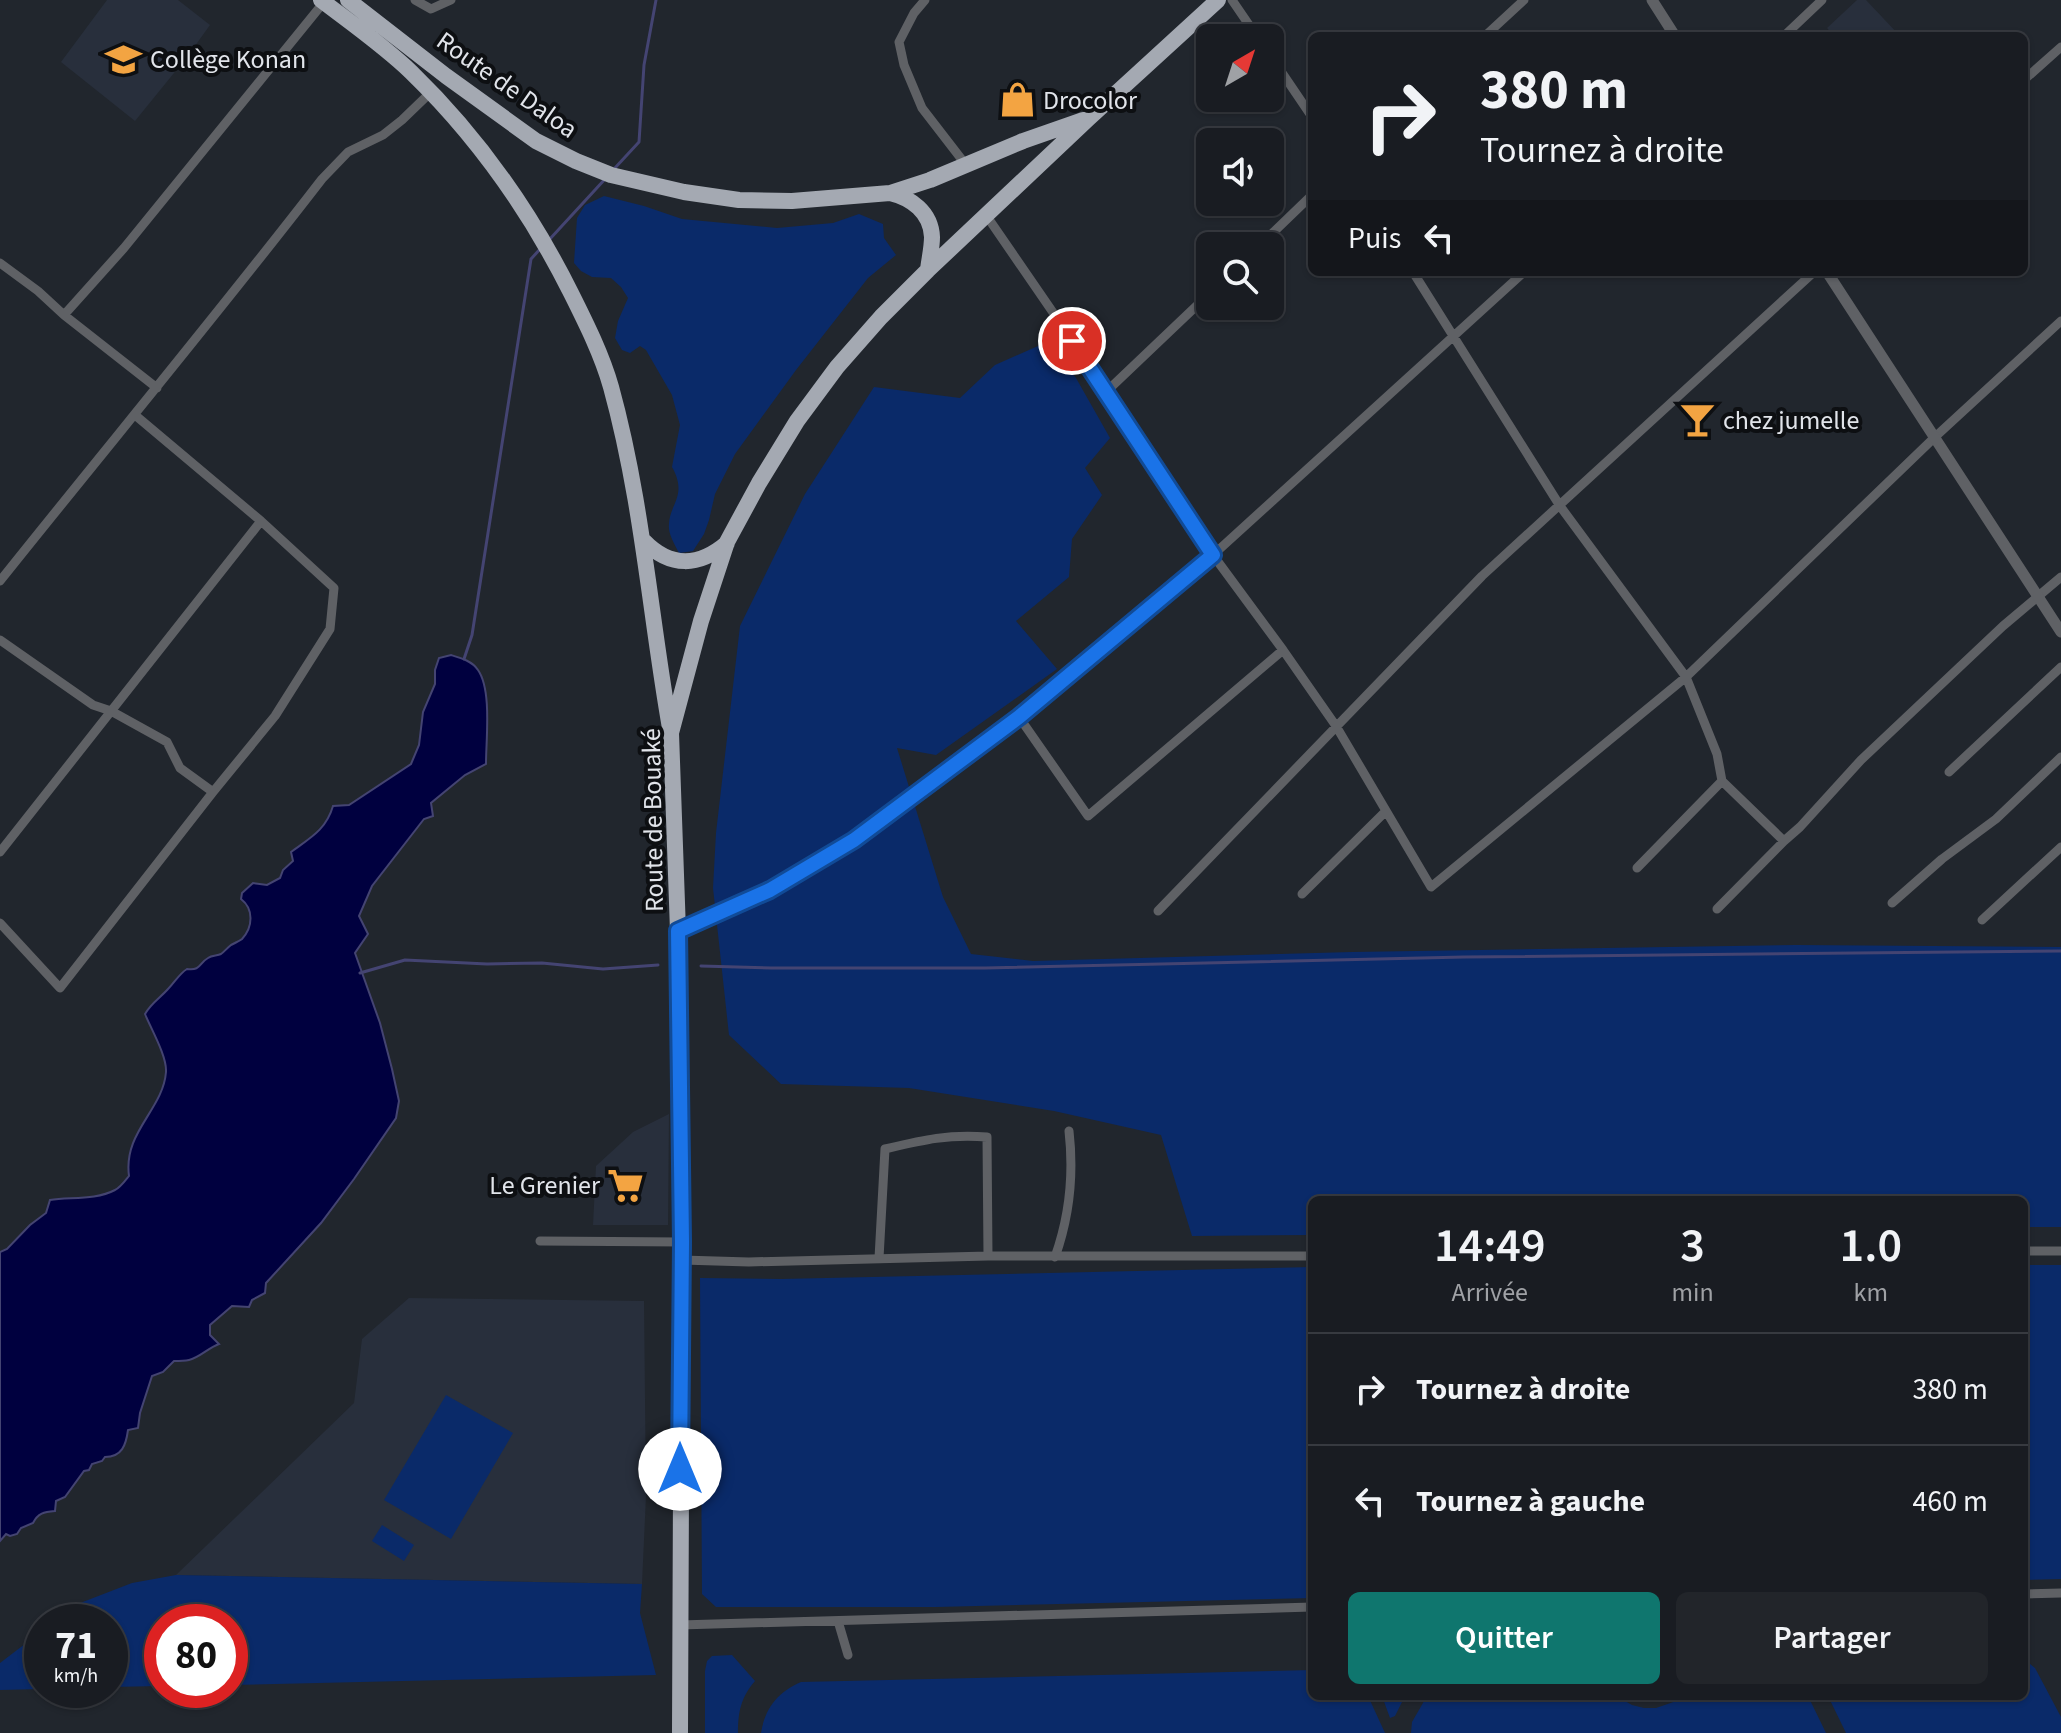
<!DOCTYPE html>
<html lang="fr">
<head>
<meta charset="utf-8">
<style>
	:root { --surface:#191c22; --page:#22252a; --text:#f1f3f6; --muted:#9fa1a5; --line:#373a40; --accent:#0f766e }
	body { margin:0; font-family:"Source Sans 3",sans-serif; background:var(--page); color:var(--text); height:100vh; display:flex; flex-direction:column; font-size:30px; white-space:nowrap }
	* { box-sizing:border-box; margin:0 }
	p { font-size:26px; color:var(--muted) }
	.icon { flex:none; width:44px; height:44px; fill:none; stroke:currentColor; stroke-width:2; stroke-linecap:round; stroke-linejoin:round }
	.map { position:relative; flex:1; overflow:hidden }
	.side { position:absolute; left:1308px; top:1196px; width:720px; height:504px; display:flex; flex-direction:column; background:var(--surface); border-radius:12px; box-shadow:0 2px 6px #0004,0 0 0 2px var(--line) }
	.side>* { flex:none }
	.guide { position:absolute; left:1308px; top:32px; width:720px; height:244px; border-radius:12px; box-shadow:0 2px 6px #0004,0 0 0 2px var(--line); background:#191c22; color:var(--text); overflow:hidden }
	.needle { width:52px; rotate:39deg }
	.controls { position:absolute; left:1196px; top:24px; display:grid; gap:16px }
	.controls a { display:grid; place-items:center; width:88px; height:88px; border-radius:12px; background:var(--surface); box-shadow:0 2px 6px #0004,0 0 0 2px var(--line); font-size:40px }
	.speed { position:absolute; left:24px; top:1604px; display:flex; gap:16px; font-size:40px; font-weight:700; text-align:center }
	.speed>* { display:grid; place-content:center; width:104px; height:104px; border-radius:50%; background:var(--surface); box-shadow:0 2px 6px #0004,0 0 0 2px var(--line); line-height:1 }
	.speed small { font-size:20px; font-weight:400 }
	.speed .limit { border:12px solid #d22; background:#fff; color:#111 }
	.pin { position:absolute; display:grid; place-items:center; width:68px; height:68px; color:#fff; margin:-34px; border:4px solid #fff; border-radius:50%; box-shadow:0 2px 8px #0007 }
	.me { position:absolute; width:88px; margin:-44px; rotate:0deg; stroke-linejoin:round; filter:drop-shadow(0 0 6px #0008) }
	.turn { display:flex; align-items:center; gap:28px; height:168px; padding:0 40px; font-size:36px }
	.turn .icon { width:104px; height:104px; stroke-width:2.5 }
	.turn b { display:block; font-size:56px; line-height:68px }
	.then { display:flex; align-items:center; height:76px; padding:0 40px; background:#0003; gap:16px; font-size:30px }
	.eta { display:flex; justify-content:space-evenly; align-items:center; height:136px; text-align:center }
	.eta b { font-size:48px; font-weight:600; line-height:56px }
	.action { display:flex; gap:16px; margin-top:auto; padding:16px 40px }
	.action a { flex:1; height:92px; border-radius:12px; background:var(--accent); color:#fff; font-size:32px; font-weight:600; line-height:92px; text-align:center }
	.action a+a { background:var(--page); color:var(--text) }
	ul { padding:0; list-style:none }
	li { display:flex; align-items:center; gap:24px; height:112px; padding:0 40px; border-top:2px solid var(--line) }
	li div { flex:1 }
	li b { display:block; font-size:30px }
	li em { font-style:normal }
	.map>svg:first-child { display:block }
	.built { fill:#282f3c }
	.green { fill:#0a2a69 }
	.water { fill:#00003f; stroke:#444472; stroke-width:2 }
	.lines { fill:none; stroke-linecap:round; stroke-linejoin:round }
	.stream { stroke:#444472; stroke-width:3 }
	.minor { stroke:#5f6165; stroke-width:9 }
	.tertiary { stroke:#5f6165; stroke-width:11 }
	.trunk { stroke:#a4a9b2; stroke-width:16 }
	.route-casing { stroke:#114b97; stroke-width:20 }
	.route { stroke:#1a73e8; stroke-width:14 }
	.labels { text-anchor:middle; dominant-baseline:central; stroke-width:8; stroke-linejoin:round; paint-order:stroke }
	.poi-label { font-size:26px; fill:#e1e4ea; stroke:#0d0f12; text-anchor:start }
	.street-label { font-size:26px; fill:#e1e4ea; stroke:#0d0f12 }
</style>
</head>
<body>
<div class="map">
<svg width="2061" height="1733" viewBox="0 0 2061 1733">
	<rect width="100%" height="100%" fill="#21262d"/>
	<path class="built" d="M 107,0 L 178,0 L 210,25 L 187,57 L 135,121 L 61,62 Z
		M 1857,0 L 1866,0 L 1900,36 L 1834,36 L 1827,28 Z
		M 669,1114 L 668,1225 L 593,1225 L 596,1166 L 633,1132 Z
		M 409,1298 L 644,1301 L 646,1496 L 642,1584 L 176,1575 L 354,1403 L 362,1339 Z"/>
	<path class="green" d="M 604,196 L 644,206 L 682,219 L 777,228 L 833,223 L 859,214 L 883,224 L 884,238 L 896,255 L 868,278 L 796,370 L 735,454 L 715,494 L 709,520 L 704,534 L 693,551 L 679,553 C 675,545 670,537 669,529 C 667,505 689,497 672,467 L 680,425 L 672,395 L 646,350 L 640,346 L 630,353 L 622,350 L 615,338 L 618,321 L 628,298 L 621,287 L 611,278 L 592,277 L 581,271 L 574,263 L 577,218 L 585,205 Z
		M 1047,342 L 1076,378 L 1110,438 L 1085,468 L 1102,495 L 1072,539 L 1069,577 L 1016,621 L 1057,669 L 936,755 L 897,748 L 943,897 L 971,954 L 1033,961 L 1352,952 L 1796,945 L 2061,947 L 2061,1227 L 2024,1227 L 2024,1200 L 1312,1200 L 1312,1235 L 1192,1236 L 1161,1135 L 1054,1111 L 909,1088 L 781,1084 L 729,1035 L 713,888 L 716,833 L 740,626 L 805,494 L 874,387 L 960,398 L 995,365 Z
		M 2024,1265 L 2061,1265 L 2061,1579 L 2024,1580 Z
		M 1312,1267 L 1312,1598 L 936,1607 L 716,1607 L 702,1594 L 700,1278 L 781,1279 Z
		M 446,1395 L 513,1433 L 451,1539 L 384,1500 Z
		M 382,1525 L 414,1545 L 404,1561 L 372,1541 Z
		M 176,1575 L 642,1584 L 640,1613 L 656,1675 L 230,1685 L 230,1622 L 162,1622 L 162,1686 L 110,1687 L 110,1622 L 54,1622 L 75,1605 L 132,1583 Z
		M 42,1631 L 42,1689 L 0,1690 L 0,1663 Z
		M 732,1655 L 755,1681 C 741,1697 738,1712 738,1733 L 705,1733 L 705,1671 L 707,1661 L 712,1656 Z
		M 2024,1659 L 2035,1668 L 2061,1717 L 2061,1733 L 1846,1733 L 1828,1696 L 2024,1696 Z
		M 1312,1670 L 1312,1696 L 1368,1696 L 1385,1733 L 761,1733 C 765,1708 778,1692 801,1682 Z
		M 1382,1696 L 1405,1696 L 1395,1716 L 1390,1718 Z
		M 1427,1696 L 1616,1696 L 1632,1705 L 1644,1708 L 1656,1708 L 1691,1696 L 1808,1696 L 1826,1733 L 1411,1733 L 1412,1722 Z"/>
	<path class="water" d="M 451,655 C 461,658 472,661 478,670 C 492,690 486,739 486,764 L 465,775 L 431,803 L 433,816 L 424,819 L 372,886 L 359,916 L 368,934 L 355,953 L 380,1023 L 392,1069 L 399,1101 L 396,1118 L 354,1179 L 321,1223 L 266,1283 L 265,1293 L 252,1300 L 249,1307 L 232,1306 L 210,1325 L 210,1335 L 219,1344 C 208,1348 199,1358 189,1360 C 184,1361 179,1361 174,1361 L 163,1372 L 152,1376 L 140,1413 L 138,1428 L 128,1430 C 126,1445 122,1457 105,1457 L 102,1461 L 92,1464 L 89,1470 L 84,1471 L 65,1497 L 56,1501 L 55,1511 C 44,1512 38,1513 33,1523 L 21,1528 L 17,1534 L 10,1536 L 6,1534 L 0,1541 L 0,1252 L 7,1249 L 30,1225 L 46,1213 L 50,1200 C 71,1197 96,1200 115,1190 C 120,1188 125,1181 129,1176 C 123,1132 163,1110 166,1072 C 167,1056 151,1029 145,1014 C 151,1003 160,998 168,989 C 175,982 179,974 187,969 C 201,971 199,963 208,958 C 212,955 217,956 221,954 C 224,952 227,948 231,945 C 231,945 241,940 242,939 C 253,927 254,909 241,899 L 242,893 L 253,883 L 267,885 L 280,878 L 283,870 L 293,861 L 291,852 C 310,838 326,830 333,806 L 349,805 L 411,764 L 419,745 L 423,712 L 435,684 L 435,670 L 439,658 Z"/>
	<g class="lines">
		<path class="stream" d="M 614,169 L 639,142 L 644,65 L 656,0
			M 549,240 L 606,178
			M 464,659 L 472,635 L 531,259 L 541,248
			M 701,966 L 771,968 L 985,968 L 1464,957 L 2061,951
			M 360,973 L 405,960 L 487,964 L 542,963 L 603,969 L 658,965"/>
		<path class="minor" d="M 415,0 L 431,9 L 451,0
			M 925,0 L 914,13 L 899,42 L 904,65 L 922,108 L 966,165
			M 1232,0 L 1258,38
			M 1485,36 L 1524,0
			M 1784,36 L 1822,0
			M 1270,55 L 1312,117
			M 2024,80 L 2061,47
			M 986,215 L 1107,391
			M 1259,246 L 1312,195
			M 0,263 L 38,291 L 64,315 L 157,388
			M 1413,272 L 1560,506 L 1686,677 L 1717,754 L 1722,781 L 1784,841 L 1800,827 L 1861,760 L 2003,626 L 2061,577
			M 1210,293 L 1107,391 L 1213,555 L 1283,650 L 1336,726 L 1431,887 L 1686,677 L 1935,437 L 2061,321
			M 64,315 L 124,248 L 324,2
			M 0,581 C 107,447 217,315 322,179 L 348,152 L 383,135 L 402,120 L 431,92
			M 0,640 L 93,705 L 111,711 L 167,742 L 180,768 L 213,792
			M 1019,717 L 1088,816 L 1283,650
			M 1949,772 L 2061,667
			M 0,852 L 261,521
			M 1637,868 L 1722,781
			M 1302,894 L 1385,812
			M 1892,903 L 1942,859 L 1996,819 L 2061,757
			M 1717,909 L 1784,841
			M 1158,911 L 1482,576 L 1814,272
			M 1982,920 L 2061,847
			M 0,923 L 60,988 L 213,792 L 275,716 L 330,629 L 334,588 L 261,521 L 135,415
			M 678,931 L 770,890 L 854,840 L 1019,717 L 1213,555 L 1524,272
			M 540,1241 L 682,1242
			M 2024,1251 L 2061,1251
			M 1055,1257 C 1070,1215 1074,1175 1069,1131
			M 879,1258 L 885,1149 C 923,1140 947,1134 987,1137 L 988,1256
			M 682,1260 L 749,1262 L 988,1256 L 1312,1256
			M 2024,1594 L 2061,1593
			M 838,1621 L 848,1655
			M 680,1625 L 1312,1607"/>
		<path class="tertiary" d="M 1652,0 L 1675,36
			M 1827,272 L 2061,632"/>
		<path class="trunk" d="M 321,0 C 351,23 384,46 411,72 C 477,136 530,211 571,293 C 586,323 602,355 611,387 C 642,499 650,614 670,728
			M 348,0 L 446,76 L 536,141 L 576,161 L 611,175 L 684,192 L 739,200 L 792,201 L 890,193 L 930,180 L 1023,141 L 1083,120
			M 890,193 C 911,198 931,212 932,237 C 932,248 929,260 928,270
			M 644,541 C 670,568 699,567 727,543
			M 680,1733 L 682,1242 L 678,931 L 671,733 L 701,621 L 727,542 L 759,483 L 797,421 L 837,367 L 881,317 L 928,270 L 1088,119 L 1218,0"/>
	</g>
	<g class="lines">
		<defs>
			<path id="route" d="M 680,1469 L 682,1242 L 678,931 L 770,890 L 854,840 L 1019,717 L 1213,555 L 1072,341"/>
		</defs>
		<use href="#route" class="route-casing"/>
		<use href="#route" class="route"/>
	</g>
	<defs>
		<symbol id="school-bare" viewBox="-9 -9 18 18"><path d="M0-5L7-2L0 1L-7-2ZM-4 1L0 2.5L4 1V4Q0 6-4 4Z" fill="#f3a442" stroke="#0d0f12" stroke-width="2.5" paint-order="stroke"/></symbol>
		<symbol id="shop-bare" viewBox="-9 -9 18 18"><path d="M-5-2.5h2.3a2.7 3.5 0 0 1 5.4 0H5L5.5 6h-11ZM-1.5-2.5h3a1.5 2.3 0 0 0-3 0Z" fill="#f3a442" stroke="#0d0f12" stroke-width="2.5" paint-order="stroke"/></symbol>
		<symbol id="bar-bare" viewBox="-9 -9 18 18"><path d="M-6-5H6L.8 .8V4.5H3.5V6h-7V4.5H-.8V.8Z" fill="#f3a442" stroke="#0d0f12" stroke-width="2.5" paint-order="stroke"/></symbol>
		<symbol id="supermarket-bare" viewBox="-9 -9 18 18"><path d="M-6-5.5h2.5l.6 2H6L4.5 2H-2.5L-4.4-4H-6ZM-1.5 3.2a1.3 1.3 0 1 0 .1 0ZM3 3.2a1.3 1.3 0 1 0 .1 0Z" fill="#f3a442" stroke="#0d0f12" stroke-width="2.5" paint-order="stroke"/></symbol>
	</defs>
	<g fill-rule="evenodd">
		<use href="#school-bare" x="98" y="34" width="51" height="51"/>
		<use href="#shop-bare" x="992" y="74" width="51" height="51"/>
		<use href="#bar-bare" x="1672" y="394" width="51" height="51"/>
		<use href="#supermarket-bare" x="600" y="1160" width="51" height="51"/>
	</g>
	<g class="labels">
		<g class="poi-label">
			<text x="150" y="59">Collège Konan</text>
			<text x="1043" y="100">Drocolor</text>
			<text x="1723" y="420">chez jumelle</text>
			<text x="600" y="1185" text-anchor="end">Le Grenier</text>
		</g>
		<g class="street-label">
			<text transform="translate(507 85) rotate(35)">Route de Daloa</text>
			<text transform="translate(653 820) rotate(-91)">Route de Bouaké</text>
		</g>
	</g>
</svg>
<div class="controls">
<a><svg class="needle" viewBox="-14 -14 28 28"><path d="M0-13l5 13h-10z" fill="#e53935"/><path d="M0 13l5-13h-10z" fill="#9fa1a5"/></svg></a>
<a><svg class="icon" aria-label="sound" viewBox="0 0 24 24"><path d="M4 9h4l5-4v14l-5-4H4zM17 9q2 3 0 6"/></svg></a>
<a><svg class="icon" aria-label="search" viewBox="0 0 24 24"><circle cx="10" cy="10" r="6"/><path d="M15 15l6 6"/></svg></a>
</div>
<div class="speed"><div>71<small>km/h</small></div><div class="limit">80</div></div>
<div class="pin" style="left:1072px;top:341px;background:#d93025"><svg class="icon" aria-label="arrive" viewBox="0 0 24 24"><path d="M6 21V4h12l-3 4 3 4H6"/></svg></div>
<svg class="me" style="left:680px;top:1469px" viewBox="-20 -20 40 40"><circle r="19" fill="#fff"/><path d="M0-13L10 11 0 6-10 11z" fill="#1a73e8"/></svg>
<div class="guide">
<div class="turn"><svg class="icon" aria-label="right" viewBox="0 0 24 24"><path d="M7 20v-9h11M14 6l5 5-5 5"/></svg><div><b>380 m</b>Tournez à droite</div></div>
<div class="then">Puis<svg class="icon" aria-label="left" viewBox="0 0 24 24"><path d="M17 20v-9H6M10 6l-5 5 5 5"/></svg></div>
</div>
<section class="side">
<div class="eta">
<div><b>14:49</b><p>Arrivée</p></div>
<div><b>3</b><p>min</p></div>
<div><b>1.0</b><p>km</p></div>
</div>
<ul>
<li><svg class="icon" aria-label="right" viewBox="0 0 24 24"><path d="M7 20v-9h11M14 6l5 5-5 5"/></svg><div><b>Tournez à droite</b></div><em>380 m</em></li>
<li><svg class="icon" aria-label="left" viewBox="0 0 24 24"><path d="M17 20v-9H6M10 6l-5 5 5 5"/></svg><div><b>Tournez à gauche</b></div><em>460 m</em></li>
</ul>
<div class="action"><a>Quitter</a><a>Partager</a></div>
</section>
</div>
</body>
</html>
